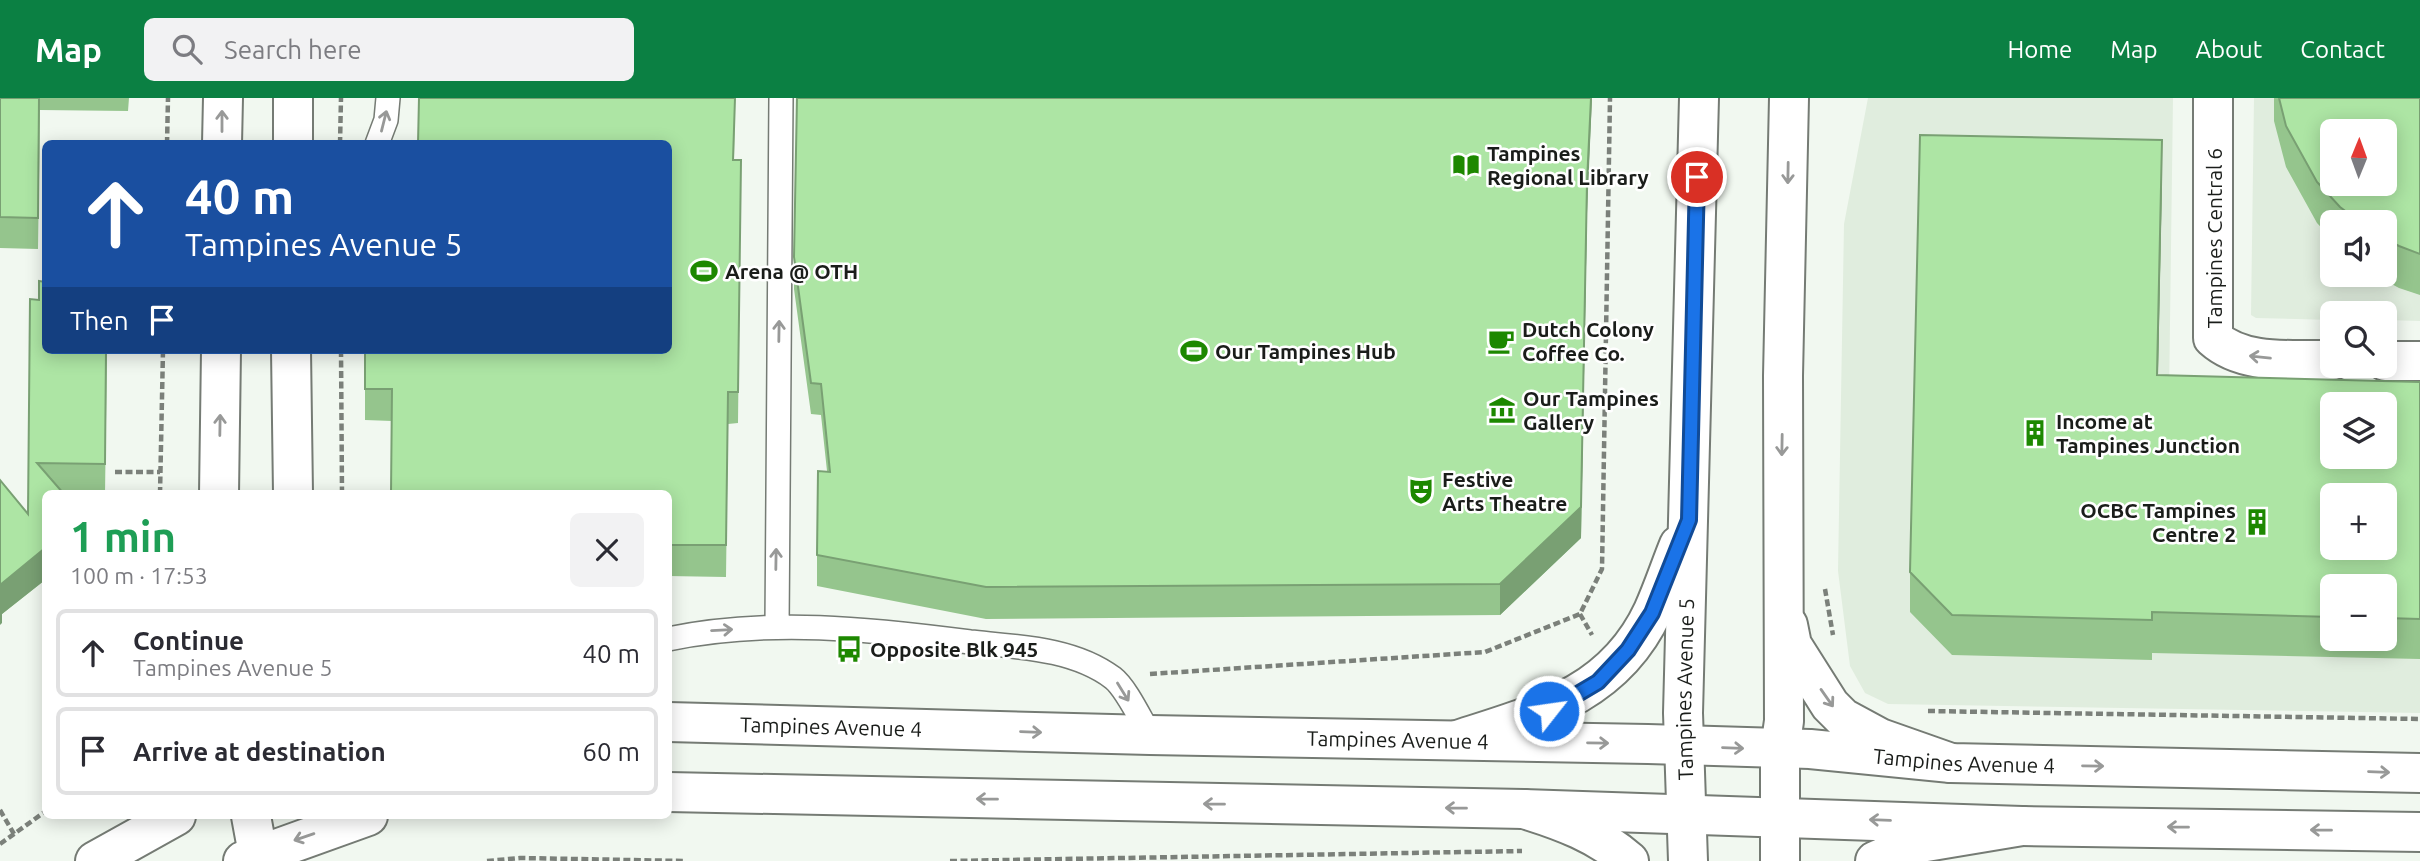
<!DOCTYPE html>
<html lang="en">
<head>
<meta charset="utf-8">
<style>
	:root { --surface:#fff; --page:#f2f2f3; --text:#2b2b33; --muted:#7c7c81; --line:#e1e1e2; --accent:#0b8043 }
	body { margin:0; font-family:Ubuntu,sans-serif; background:var(--page); color:var(--text); height:100vh; display:flex; flex-direction:column; font-size:26px; white-space:nowrap }
	* { box-sizing:border-box; margin:0 }
	p { font-size:23px; color:var(--muted) }
	.icon { flex:none; width:38px; height:38px; fill:none; stroke:currentColor; stroke-width:2; stroke-linecap:round; stroke-linejoin:round }
	.map { position:relative; flex:1; overflow:hidden }
	.drawer { position:absolute; left:42px; top:392px; width:630px; height:329px; display:flex; flex-direction:column; background:var(--surface); border-radius:10px; box-shadow:0 4px 18px #0003 }
	.drawer>* { flex:none }
	.guide { position:absolute; left:42px; top:42px; width:630px; height:214px; border-radius:10px; box-shadow:0 4px 18px #0003; background:#1a4fa0; color:#fff; overflow:hidden }
	.needle { width:46px; rotate:1deg }
	.controls { position:absolute; left:2320px; top:21px; display:grid; gap:14px }
	.controls a { display:grid; place-items:center; width:77px; height:77px; border-radius:10px; background:var(--surface); box-shadow:0 4px 18px #0003; font-size:35px }
	.pin { position:absolute; display:grid; place-items:center; width:60px; height:60px; color:#fff; margin:-30px; border:4px solid #fff; border-radius:50%; box-shadow:0 2px 7px #0007 }
	.me { position:absolute; width:77px; margin:-38px; rotate:60deg; stroke-linejoin:round; filter:drop-shadow(0 0 5px #0008) }
	.turn { display:flex; align-items:center; gap:24px; height:147px; padding:0 28px; font-size:32px }
	.turn .icon { width:91px; height:91px; stroke-width:2.5 }
	.turn b { display:block; font-size:49px; line-height:60px }
	.then { display:flex; align-items:center; height:66px; padding:0 28px; background:#0003; gap:14px; font-size:26px }
	.round { display:grid; place-items:center; flex:none; width:74px; height:74px; border-radius:10px; background:var(--page) }
	.headline { display:flex; align-items:center; justify-content:space-between; height:119px; padding:0 28px }
	h1 { font-size:42px; font-weight:700; line-height:52px; color:#1e9e55 }
	ul { padding:0; list-style:none }
	li { display:flex; align-items:center; gap:21px; height:88px; margin:0 14px 10px; padding:0 14px; border:4px solid var(--line); border-radius:10px }
	li div { flex:1 }
	li b { display:block; font-size:26px }
	li em { font-style:normal }
	header { display:flex; align-items:center; gap:42px; box-sizing:border-box; height:98px; padding:0 35px; background:var(--accent); color:#fff }
	header strong { font-size:33px }
	nav { display:flex; gap:38px; margin-inline-start:auto; font-size:24px }
	.search { width:490px; height:63px; background:var(--page); display:flex; align-items:center; gap:18px; box-sizing:border-box; padding:0 24px; border-radius:10px; color:var(--muted); font-size:26px }
	.map>svg:first-child { display:block }
	.built { fill:#e0edde; fill-rule:evenodd }
	.lines { fill:none; stroke-linecap:round; stroke-linejoin:round }
	.lane-casing { stroke:#757b74; stroke-width:26 }
	.street-casing { stroke:#757b74; stroke-width:42 }
	.secondary-casing { stroke:#757b74; stroke-width:42 }
	.primary-casing { stroke:#757b74; stroke-width:42 }
	.path { stroke:#7b807a; stroke-width:4.5; stroke-dasharray:7 3.5; stroke-linecap:butt }
	.lane { stroke:#fff; stroke-width:23 }
	.street { stroke:#fff; stroke-width:38 }
	.secondary { stroke:#fff; stroke-width:38 }
	.primary { stroke:#fff; stroke-width:38 }
	.wall { fill:#95c58d; fill-rule:evenodd }
	.shaded-wall { fill:#79a073 }
	.building { fill:#ade5a4; stroke:#79a073; stroke-width:2; fill-rule:evenodd }
	.oneway { stroke:#989998 }
	.route-casing { stroke:#114b97; stroke-width:18 }
	.route { stroke:#1a73e8; stroke-width:12 }
	.labels { text-anchor:middle; dominant-baseline:central; stroke-width:5; stroke-linejoin:round; paint-order:stroke }
	.poi-label { font-size:21px; font-weight:bold; fill:#1a1d1a; stroke:#fff; text-anchor:start }
	.street-label { font-size:21px; fill:#1a1d1a; stroke:#fff }
</style>
</head>
<body>
<header>
<strong>Map</strong>
<div class="search"><svg class="icon" aria-label="search" viewBox="0 0 24 24"><circle cx="10" cy="10" r="6"/><path d="M15 15l6 6"/></svg>Search here</div>
<nav><a>Home</a><a>Map</a><a>About</a><a>Contact</a></nav>
</header>
<div class="map">
<svg width="2420" height="763" viewBox="0 0 2420 763">
	<rect width="100%" height="100%" fill="#f1f8f0"/>
	<path class="built" d="M 1868,0 L 2173,0 L 2169,301 L 2420,303 L 2420,615 L 1888,606 L 1865,595 L 1850,568 L 1838,473 L 1844,126 ZM 2333,306 L 2385,306 L 2385,359 L 2333,359 ZM 2333,397 L 2385,397 L 2385,450 L 2333,450 ZM 2333,488 L 2385,488 L 2385,541 L 2333,541 Z
		M 2254,0 L 2420,0 L 2420,223 L 2385,222 L 2385,215 L 2333,215 L 2333,222 L 2256,220 L 2251,217 ZM 2333,33 L 2385,33 L 2385,86 L 2333,86 ZM 2333,124 L 2385,124 L 2385,177 L 2333,177 Z"/>
	<g class="lines">
		<defs>
			<path id="lane" d="M 377,46 L 386,22 L 388,0
				M 777,529 L 781,0
				M 668,541 C 769,520 870,531 970,544 C 1018,549 1073,550 1113,580 C 1126,590 1141,622 1150,637"/>
			<path id="street" d="M 2213,0 L 2213,240 C 2244,268 2293,261 2333,262
				M 222,46 L 223,0
				M 293,46 L 293,0
				M 291,252 L 293,396
				M 2385,263 L 2420,263
				M 219,396 L 221,252
				M 251,718 L 258,756"/>
			<g id="secondary">
				<path id="s1" d="M 668,624 L 1150,637 L 1648,646 L 1810,651 L 1951,665 L 2420,675"/>
				<path d="M 668,694 L 1524,711 L 2022,728 L 2420,734"/>
				<path d="M 95,763 L 176,718"/>
				<path d="M 243,763 L 368,718"/>
			</g>
			<g id="primary">
				<path d="M 1788,527 L 1792,547 L 1830,607 L 1843,620 L 1880,640 L 1951,665"/>
				<path d="M 1457,642 C 1538,616 1614,597 1653,513 C 1663,491 1670,469 1679,447"/>
				<path d="M 1524,711 C 1563,723 1598,736 1629,763"/>
				<path id="s2" d="M 1688,763 L 1683,615 L 1699,0"/>
				<path d="M 1780,763 L 1780,651 L 1784,623 L 1783,278 L 1789,0"/>
				<path d="M 1875,763 L 1914,746 L 2022,728"/>
			</g>
		</defs>
		<use href="#lane" class="lane-casing"/>
		<use href="#street" class="street-casing"/>
		<use href="#secondary" class="secondary-casing"/>
		<use href="#primary" class="primary-casing"/>
		<path class="path" d="M 167,46 L 168,0
			M 340,46 L 341,0
			M 341,252 L 342,396
			M 115,374 L 160,374
			M 160,396 L 163,252
			M 1825,491 L 1833,537
			M 1580,516 L 1592,537
			M 1150,576 L 1485,554 L 1580,516 L 1602,471 L 1610,0
			M 1928,613 L 2420,621
			M 0,712 L 14,736
			M 0,746 L 46,713
			M 487,763 L 520,760 L 685,763
			M 950,763 L 1522,753"/>
		<use href="#lane" class="lane"/>
		<use href="#street" class="street"/>
		<use href="#secondary" class="secondary"/>
		<use href="#primary" class="primary"/>
	</g>
	<path class="wall" d="M 0,0 L 129,0 L 128,13 L 40,12 L 38,151 L 0,150 Z
		M 419,0 L 735,0 L 734,62 L 741,62 L 738,325 L 728,326 L 726,479 L 668,478 L 668,396 L 392,323 L 365,322 L 365,252 L 668,252 Z
		M 2274,0 L 2420,0 L 2420,197 L 2399,190 L 2375,177 L 2385,177 L 2385,124 L 2333,124 L 2333,142 L 2317,125 L 2286,69 L 2274,23 Z
		M 2162,82 L 2158,277 L 2420,284 L 2420,561 L 2152,555 L 2152,562 L 1952,557 L 1910,514 L 1910,474 ZM 2333,488 L 2385,488 L 2385,541 L 2333,541 Z
		M 1587,115 L 1581,440 L 1500,517 L 986,521 L 817,488 L 817,457 L 827,373 L 821,317 L 811,316 L 794,191 L 794,159 Z
		M 30,201 L 107,252 L 105,396 L 46,396 L 46,483 L 45,482 L 2,516 L 2,525 L 0,382 L 28,416 Z"/>
	<path class="shaded-wall" d="M 1591,0 L 1592,0 L 1587,115 L 1581,440 L 1500,517 L 1500,486 L 1587,84 Z
		M 2162,42 L 2162,82 L 2157,317 L 2157,277 Z
		M 45,450 L 45,482 L 2,516 L 2,525 L 0,527 L 0,487 Z"/>
	<path class="building" d="M 0,0 L 39,0 L 38,120 L 0,119 Z
		M 419,0 L 735,0 L 733,62 L 741,62 L 738,294 L 728,294 L 726,447 L 668,447 L 668,396 L 391,396 L 392,291 L 365,291 L 365,252 L 668,252 L 668,46 L 418,46 Z
		M 797,0 L 1591,0 L 1587,84 L 1581,409 L 1500,486 L 986,489 L 817,457 L 818,373 L 830,374 L 821,286 L 811,285 L 794,159 Z
		M 2279,0 L 2420,0 L 2420,156 L 2399,148 L 2385,141 L 2385,124 L 2360,124 L 2340,109 L 2317,84 L 2286,28 ZM 2333,33 L 2385,33 L 2385,86 L 2333,86 Z
		M 1920,37 L 2162,42 L 2157,277 L 2420,284 L 2420,521 L 2385,520 L 2385,488 L 2333,488 L 2333,519 L 2152,514 L 2152,522 L 1952,517 L 1910,474 ZM 2333,306 L 2385,306 L 2385,359 L 2333,359 ZM 2333,397 L 2385,397 L 2385,450 L 2333,450 Z
		M 39,183 L 46,184 L 46,252 L 106,252 L 105,366 L 37,365 L 64,396 L 46,396 L 46,451 L 45,450 L 0,487 L 0,382 L 28,416 L 30,201 L 39,202 Z"/>
	<defs><path id="oneway-shaft" d="M-6 0H5M1.5-3L5.5 0L1.5 3" fill="none" stroke-width="1.6" stroke-linecap="round" stroke-linejoin="round" transform="scale(1.75)"/></defs>
	<g class="oneway">
		<use href="#oneway-shaft" transform="translate(222 23) rotate(-90)"/>
		<use href="#oneway-shaft" transform="translate(384 23) rotate(-76)"/>
		<use href="#oneway-shaft" transform="translate(1788 75) rotate(91)"/>
		<use href="#oneway-shaft" transform="translate(779 233) rotate(-89)"/>
		<use href="#oneway-shaft" transform="translate(2260 259) rotate(-174)"/>
		<use href="#oneway-shaft" transform="translate(220 327) rotate(-89)"/>
		<use href="#oneway-shaft" transform="translate(1782 347) rotate(91)"/>
		<use href="#oneway-shaft" transform="translate(776 461) rotate(-89)"/>
		<use href="#oneway-shaft" transform="translate(722 532) rotate(-3)"/>
		<use href="#oneway-shaft" transform="translate(1123 594) rotate(58)"/>
		<use href="#oneway-shaft" transform="translate(1827 600) rotate(55)"/>
		<use href="#oneway-shaft" transform="translate(1031 634) rotate(2)"/>
		<use href="#oneway-shaft" transform="translate(1598 645) rotate(1)"/>
		<use href="#oneway-shaft" transform="translate(1733 650) rotate(2)"/>
		<use href="#oneway-shaft" transform="translate(2093 668) rotate(1)"/>
		<use href="#oneway-shaft" transform="translate(2379 674) rotate(2)"/>
		<use href="#oneway-shaft" transform="translate(987 701) rotate(-179)"/>
		<use href="#oneway-shaft" transform="translate(1214 706) rotate(-179)"/>
		<use href="#oneway-shaft" transform="translate(1456 710) rotate(-179)"/>
		<use href="#oneway-shaft" transform="translate(1880 722) rotate(-178)"/>
		<use href="#oneway-shaft" transform="translate(2178 729) rotate(-179)"/>
		<use href="#oneway-shaft" transform="translate(2321 732) rotate(-179)"/>
		<use href="#oneway-shaft" transform="translate(304 739) rotate(161)"/>
	</g>
	<g class="lines">
		<defs>
			<path id="route" d="M 1549,613 L 1598,584 L 1628,552 L 1652,515 L 1689,422 L 1697,79"/>
		</defs>
		<use href="#route" class="route-casing"/>
		<use href="#route" class="route"/>
	</g>
	<defs>
		<symbol id="library-bare" viewBox="-9 -9 18 18"><path d="M-6-4Q-3-5.5-.7-3.5V5Q-3 3-6 4ZM6-4Q3-5.5 .7-3.5V5Q3 3 6 4Z" fill="#1d8800" stroke="#fff" stroke-width="2.5" paint-order="stroke"/></symbol>
		<symbol id="stadium-bare" viewBox="-9 -9 18 18"><path d="M0-5a6.5 5 0 1 0 0 10a6.5 5 0 1 0 0-10ZM-3.5-1.8h7v3.6h-7Z" fill="#1d8800" stroke="#fff" stroke-width="2.5" paint-order="stroke"/></symbol>
		<symbol id="cafe-bare" viewBox="-9 -9 18 18"><path d="M-5.5-4.5H6V0H3Q3 3.5 0 3.5H-2.5Q-5.5 3.5-5.5 0ZM3-3.2v2h1.7v-2ZM-6 4.5H4V6H-6Z" fill="#1d8800" stroke="#fff" stroke-width="2.5" paint-order="stroke"/></symbol>
		<symbol id="museum-bare" viewBox="-9 -9 18 18"><path d="M0-6L6-3V-2H-6V-3ZM-5-1h2V3h-2ZM-1-1h2V3h-2ZM3-1h2V3H3ZM-6 4H6V6H-6Z" fill="#1d8800" stroke="#fff" stroke-width="2.5" paint-order="stroke"/></symbol>
		<symbol id="building-bare" viewBox="-9 -9 18 18"><path d="M-4-6H4V6H1V3H-1V6H-4ZM-2.5-4.3h1.7v1.8h-1.7ZM.8-4.3h1.7v1.8H.8ZM-2.5-1h1.7V.8h-1.7ZM.8-1h1.7V.8H.8Z" fill="#1d8800" stroke="#fff" stroke-width="2.5" paint-order="stroke"/></symbol>
		<symbol id="theatre-bare" viewBox="-9 -9 18 18"><path d="M-5-5.5Q0-4 5-5.5V0Q5 5 0 6Q-5 5-5 0ZM-3.3-2.5H-1v1.5H-3.3ZM1-2.5H3.3v1.5H1ZM-2.8 1Q0 5.5 2.8 1Z" fill="#1d8800" stroke="#fff" stroke-width="2.5" paint-order="stroke"/></symbol>
		<symbol id="bus-bare" viewBox="-9 -9 18 18"><path d="M-5-6H5V4H4V6H2V4H-2V6H-4V4H-5ZM-3.5-4V0h7V-4ZM-3.5 1.2v1.5H-2V1.2ZM2 1.2v1.5H3.5V1.2Z" fill="#1d8800" stroke="#fff" stroke-width="2.5" paint-order="stroke"/></symbol>
	</defs>
	<g fill-rule="evenodd">
		<use href="#library-bare" x="1447" y="48" width="38" height="38"/>
		<use href="#stadium-bare" x="685" y="154" width="38" height="38"/>
		<use href="#cafe-bare" x="1482" y="224" width="38" height="38"/>
		<use href="#stadium-bare" x="1175" y="234" width="38" height="38"/>
		<use href="#museum-bare" x="1483" y="293" width="38" height="38"/>
		<use href="#building-bare" x="2016" y="316" width="38" height="38"/>
		<use href="#theatre-bare" x="1402" y="374" width="38" height="38"/>
		<use href="#building-bare" x="2238" y="405" width="38" height="38"/>
		<use href="#bus-bare" x="830" y="532" width="38" height="38"/>
	</g>
	<g class="labels">
		<g class="poi-label">
			<text x="1487" y="55">Tampines<tspan x="1487" dy="24">Regional Library</tspan></text>
			<text x="725" y="173">Arena @ OTH</text>
			<text x="1522" y="231">Dutch Colony<tspan x="1522" dy="24">Coffee Co.</tspan></text>
			<text x="1215" y="253">Our Tampines Hub</text>
			<text x="1523" y="300">Our Tampines<tspan x="1523" dy="24">Gallery</tspan></text>
			<text x="2056" y="323">Income at<tspan x="2056" dy="24">Tampines Junction</tspan></text>
			<text x="1442" y="381">Festive<tspan x="1442" dy="24">Arts Theatre</tspan></text>
			<text x="2236" y="412" text-anchor="end">OCBC Tampines<tspan x="2236" dy="24">Centre 2</tspan></text>
			<text x="870" y="551">Opposite Blk 945</text>
		</g>
		<g class="street-label">
			<text transform="translate(2214 140) rotate(-90)">Tampines Central 6</text>
			<text stroke="none"><textPath href="#s2" startOffset="172">Tampines Avenue 5</textPath></text>
			<text stroke="none"><textPath href="#s1" startOffset="163">Tampines Avenue 4</textPath></text>
			<text stroke="none"><textPath href="#s1" startOffset="730">Tampines Avenue 4</textPath></text>
			<text stroke="none"><textPath href="#s1" startOffset="1297">Tampines Avenue 4</textPath></text>
		</g>
	</g>
</svg>
<div class="controls">
<a><svg class="needle" viewBox="-14 -14 28 28"><path d="M0-13l5 13h-10z" fill="#e53935"/><path d="M0 13l5-13h-10z" fill="#7c7c81"/></svg></a>
<a><svg class="icon" aria-label="sound" viewBox="0 0 24 24"><path d="M4 9h4l5-4v14l-5-4H4zM17 9q2 3 0 6"/></svg></a>
<a><svg class="icon" aria-label="search" viewBox="0 0 24 24"><circle cx="10" cy="10" r="6"/><path d="M15 15l6 6"/></svg></a>
<a><svg class="icon" aria-label="layers" viewBox="0 0 24 24"><path d="M12 4l9 5-9 5-9-5zM3 14l9 5 9-5"/></svg></a>
<a>+</a>
<a>−</a>
</div>
<div class="pin" style="left:1697px;top:79px;background:#d93025"><svg class="icon" aria-label="arrive" viewBox="0 0 24 24"><path d="M6 21V4h12l-3 4 3 4H6"/></svg></div>
<svg class="me" style="left:1549px;top:613px" viewBox="-20 -20 40 40"><circle r="17" fill="#1a73e8" stroke="#fff" stroke-width="3"/><path d="M0-11L8 9 0 5-8 9z" fill="#fff"/></svg>
<div class="guide">
<div class="turn"><svg class="icon" aria-label="ahead" viewBox="0 0 24 24"><path d="M12 20V5M6 11l6-6 6 6"/></svg><div><b>40 m</b>Tampines Avenue 5</div></div>
<div class="then">Then<svg class="icon" aria-label="arrive" viewBox="0 0 24 24"><path d="M6 21V4h12l-3 4 3 4H6"/></svg></div>
</div>
<section class="drawer">
<div class="headline"><div><h1>1 min</h1><p>100 m · 17:53</p></div><a class="round"><svg class="icon" aria-label="close" viewBox="0 0 24 24"><path d="M6 6l12 12M18 6L6 18"/></svg></a></div>
<ul>
<li><svg class="icon" aria-label="ahead" viewBox="0 0 24 24"><path d="M12 20V5M6 11l6-6 6 6"/></svg><div><b>Continue</b><p>Tampines Avenue 5</p></div><em>40 m</em></li>
<li><svg class="icon" aria-label="arrive" viewBox="0 0 24 24"><path d="M6 21V4h12l-3 4 3 4H6"/></svg><div><b>Arrive at destination</b></div><em>60 m</em></li>
</ul>
</section>
</div>
</body>
</html>
